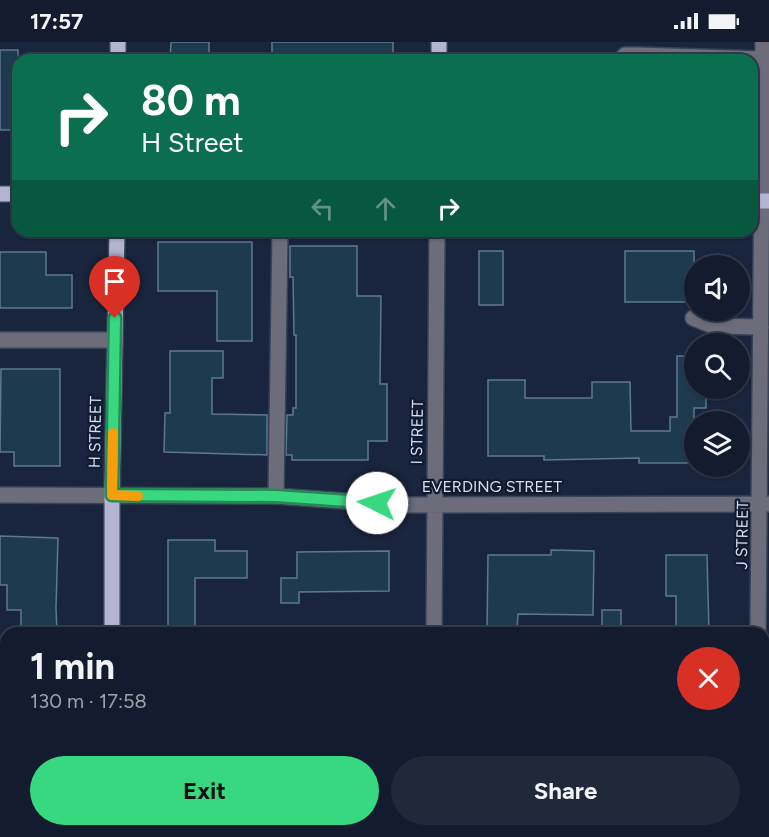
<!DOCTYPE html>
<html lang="en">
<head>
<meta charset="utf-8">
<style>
	:root { --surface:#131c2e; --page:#20293a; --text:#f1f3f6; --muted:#9da1aa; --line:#323a4a; --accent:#38d880 }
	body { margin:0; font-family:Figtree,sans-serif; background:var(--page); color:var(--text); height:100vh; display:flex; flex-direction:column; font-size:22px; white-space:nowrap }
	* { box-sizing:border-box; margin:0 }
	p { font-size:20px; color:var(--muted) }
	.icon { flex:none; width:33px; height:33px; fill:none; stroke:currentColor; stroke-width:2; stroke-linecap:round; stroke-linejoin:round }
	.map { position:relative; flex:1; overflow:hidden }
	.details { position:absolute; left:0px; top:585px; width:770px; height:210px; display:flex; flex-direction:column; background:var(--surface); border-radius:18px 18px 0 0; box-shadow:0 2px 4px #0004,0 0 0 2px var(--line) }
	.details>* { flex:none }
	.hud { position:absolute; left:12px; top:12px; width:746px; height:183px; border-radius:18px; box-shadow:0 2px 4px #0004,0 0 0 2px var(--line); background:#0b6e4f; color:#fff; overflow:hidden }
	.buttons { position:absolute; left:684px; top:213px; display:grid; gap:12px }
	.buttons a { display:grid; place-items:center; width:66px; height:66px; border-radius:50%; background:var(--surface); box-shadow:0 2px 4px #0004,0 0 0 2px var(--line); font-size:30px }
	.pin { position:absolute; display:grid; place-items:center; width:51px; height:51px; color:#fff; margin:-62px -26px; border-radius:50% 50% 50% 0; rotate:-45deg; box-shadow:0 0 6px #0007 }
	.pin .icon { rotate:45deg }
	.me { position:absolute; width:66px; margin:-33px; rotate:274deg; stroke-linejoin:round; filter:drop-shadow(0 0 4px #0008) }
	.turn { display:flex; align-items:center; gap:21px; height:126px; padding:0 30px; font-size:27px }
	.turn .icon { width:78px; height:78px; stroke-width:2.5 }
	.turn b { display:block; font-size:42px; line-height:51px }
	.lanes { display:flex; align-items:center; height:57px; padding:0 30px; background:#0003; justify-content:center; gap:30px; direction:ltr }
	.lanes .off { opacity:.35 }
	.round { display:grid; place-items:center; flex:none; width:63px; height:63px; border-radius:32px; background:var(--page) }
	.summary { display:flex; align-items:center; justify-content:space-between; height:102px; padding:0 30px }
	h1 { font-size:36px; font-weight:700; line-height:45px }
	.button { display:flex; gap:12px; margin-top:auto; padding:12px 30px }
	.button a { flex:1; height:69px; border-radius:36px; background:var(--accent); color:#111; font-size:24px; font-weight:700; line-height:69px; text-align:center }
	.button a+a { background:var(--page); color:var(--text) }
	.status { display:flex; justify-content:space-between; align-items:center; height:42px; padding:0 30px; background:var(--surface); direction:ltr }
	.status svg { height:16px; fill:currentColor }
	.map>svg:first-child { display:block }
	.building { fill:#1e3a4e; stroke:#5c7990; stroke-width:1.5 }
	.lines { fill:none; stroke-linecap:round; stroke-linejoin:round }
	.minor-casing { stroke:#374359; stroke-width:18 }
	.major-casing { stroke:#374359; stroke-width:18 }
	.minor { stroke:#6c6c7b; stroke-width:15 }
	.major { stroke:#b3b3d2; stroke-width:15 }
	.route-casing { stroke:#248c53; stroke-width:15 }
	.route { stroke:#38d880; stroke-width:10 }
	.slow { stroke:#f59e0b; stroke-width:10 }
	.labels { text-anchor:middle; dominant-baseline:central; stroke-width:4.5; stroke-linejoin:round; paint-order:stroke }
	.street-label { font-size:16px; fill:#d6dfef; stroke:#101b32 }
</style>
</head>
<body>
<div class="status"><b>17:57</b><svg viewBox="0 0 49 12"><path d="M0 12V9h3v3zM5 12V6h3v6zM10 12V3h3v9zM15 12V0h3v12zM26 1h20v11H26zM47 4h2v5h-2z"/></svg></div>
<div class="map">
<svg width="769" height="795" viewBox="0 0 769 795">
	<rect width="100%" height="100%" fill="#19253d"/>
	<path class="building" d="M 171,0 L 209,0 L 209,18 L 170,18 Z
		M 272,0 L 393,0 L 393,18 L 272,18 Z
		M 0,8 L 18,8 L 18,88 L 0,88 Z
		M 158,200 L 252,200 L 252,299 L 217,299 L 217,249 L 158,249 Z
		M 290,204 L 357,204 L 357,254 L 381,254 L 380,342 L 387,342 L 387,399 L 368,399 L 368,418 L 292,418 L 292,413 L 286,413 L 287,373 L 293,373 L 293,366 L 296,366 L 296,293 L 294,293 L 293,235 L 290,235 Z
		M 479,209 L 503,209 L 503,263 L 479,263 Z
		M 625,209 L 694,209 L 694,260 L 625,260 Z
		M 0,210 L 46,210 L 46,233 L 72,233 L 72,266 L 0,266 Z
		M 170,309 L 223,309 L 223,336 L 212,336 L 212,372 L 267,373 L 267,413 L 164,410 L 165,371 L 170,371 Z
		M 677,314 L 694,314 L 694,346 L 706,346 L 706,366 L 694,366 L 694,413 L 688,413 L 688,421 L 639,421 L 639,416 L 544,418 L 544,414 L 488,414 L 488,338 L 525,338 L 525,356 L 592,356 L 592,340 L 630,340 L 631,389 L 670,389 L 670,375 L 677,375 Z
		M 1,327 L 60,327 L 60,424 L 14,424 L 14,410 L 0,410 Z
		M 0,494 L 58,496 L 56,566 L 57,591 L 21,591 L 21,568 L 7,568 L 7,543 L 0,543 Z
		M 168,498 L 215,498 L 215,509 L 247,509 L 247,536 L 195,536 L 195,591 L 168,591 Z
		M 551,508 L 594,509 L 593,573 L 518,572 L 517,589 L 487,588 L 488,513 L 551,513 Z
		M 389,509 L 389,549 L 299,550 L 299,561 L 281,561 L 281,536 L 297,536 L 297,510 Z
		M 666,513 L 707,513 L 709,591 L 676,591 L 676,554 L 666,554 Z
		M 602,568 L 621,568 L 621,591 L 602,591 Z"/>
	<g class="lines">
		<defs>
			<path id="minor" d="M 620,18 L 625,13 L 637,13 L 763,17
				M 693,276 L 713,284 L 761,285
				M 0,298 L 115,298
				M 0,453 L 276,454 L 398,463 L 769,462
				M 276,454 L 280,189
				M 434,591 L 437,189
				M 758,591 L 763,0
				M 0,758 L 6,758
				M 764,764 L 769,764
				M 272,795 L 272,789
				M 433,795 L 433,789"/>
			<path id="major" d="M 118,18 L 118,0
				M 439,18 L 439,0
				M 0,152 L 18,152
				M 752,159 L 769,159
				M 112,591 L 112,453 L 117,189
				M 112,795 L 112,789"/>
		</defs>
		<use href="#minor" class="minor-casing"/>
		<use href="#major" class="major-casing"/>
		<use href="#minor" class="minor"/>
		<use href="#major" class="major"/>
	</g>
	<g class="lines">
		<defs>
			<path id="route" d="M 115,276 L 112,453 L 276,454 L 377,461"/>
		</defs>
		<use href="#route" class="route-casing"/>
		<use href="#route" class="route"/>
		<path class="slow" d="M 113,391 L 112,453 L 138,454"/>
	</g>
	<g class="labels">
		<g class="street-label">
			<text transform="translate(95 390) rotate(-89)">H STREET</text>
			<text transform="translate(417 390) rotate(-89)">I STREET</text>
			<text x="492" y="444">EVERDING STREET</text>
			<text transform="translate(742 493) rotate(-89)">J STREET</text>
		</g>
	</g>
</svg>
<div class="buttons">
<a><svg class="icon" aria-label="sound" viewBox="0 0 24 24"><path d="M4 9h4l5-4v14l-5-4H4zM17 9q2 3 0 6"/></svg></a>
<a><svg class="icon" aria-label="search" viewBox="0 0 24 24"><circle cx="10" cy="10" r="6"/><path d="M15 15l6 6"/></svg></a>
<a><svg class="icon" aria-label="layers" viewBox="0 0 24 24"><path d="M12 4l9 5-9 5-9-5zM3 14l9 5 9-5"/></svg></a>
</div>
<div class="pin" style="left:115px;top:276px;background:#d93025"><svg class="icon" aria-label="arrive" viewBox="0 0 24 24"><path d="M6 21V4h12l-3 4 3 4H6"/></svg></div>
<svg class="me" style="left:377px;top:461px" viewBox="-20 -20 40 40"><circle r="19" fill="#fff"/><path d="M0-13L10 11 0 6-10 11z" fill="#38d880"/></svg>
<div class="hud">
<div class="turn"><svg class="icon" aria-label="right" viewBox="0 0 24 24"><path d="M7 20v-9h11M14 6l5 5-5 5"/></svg><div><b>80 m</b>H Street</div></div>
<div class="lanes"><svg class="icon off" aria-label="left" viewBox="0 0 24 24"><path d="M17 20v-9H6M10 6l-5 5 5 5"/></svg><svg class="icon off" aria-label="ahead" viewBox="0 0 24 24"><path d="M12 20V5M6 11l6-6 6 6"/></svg><svg class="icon" aria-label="right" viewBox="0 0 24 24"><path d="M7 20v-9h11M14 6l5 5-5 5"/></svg></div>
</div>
<section class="details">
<div class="summary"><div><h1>1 min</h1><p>130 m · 17:58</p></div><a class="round" style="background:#d93025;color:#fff"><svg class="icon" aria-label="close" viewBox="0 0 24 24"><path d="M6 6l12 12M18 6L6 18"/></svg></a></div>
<div class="button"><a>Exit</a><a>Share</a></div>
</section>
</div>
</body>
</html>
